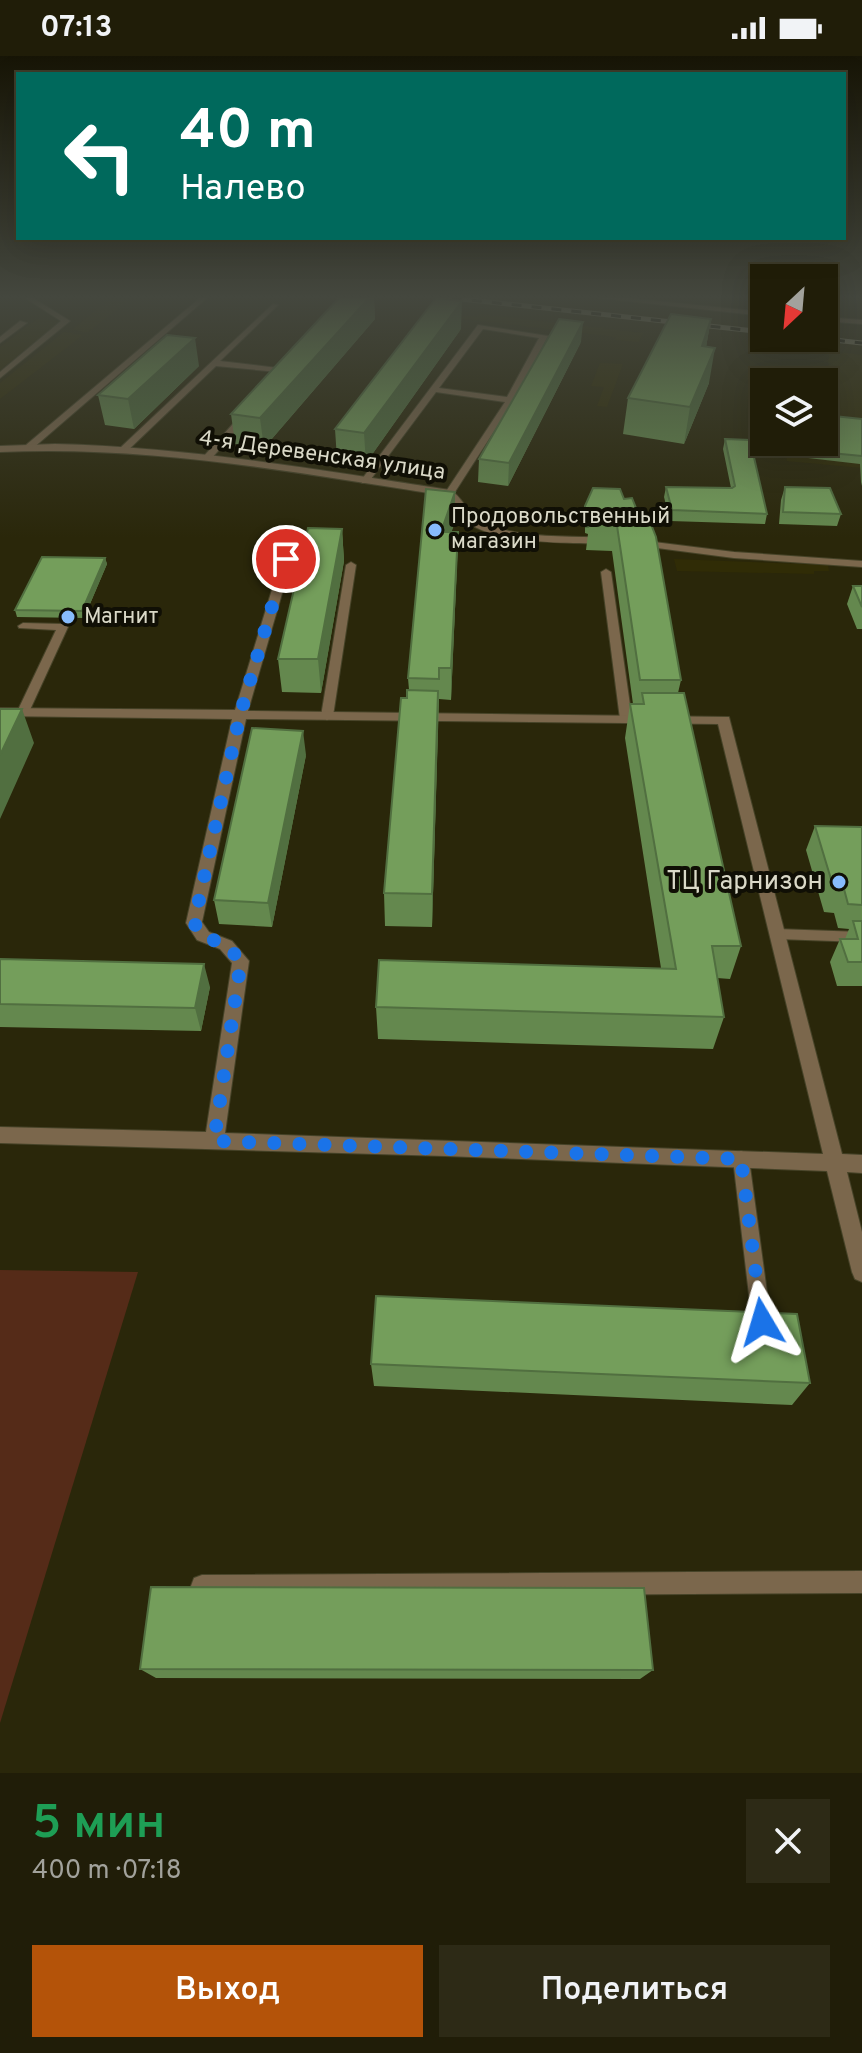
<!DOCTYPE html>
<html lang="ru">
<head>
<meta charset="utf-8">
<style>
	:root { --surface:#201d08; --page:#2d2a16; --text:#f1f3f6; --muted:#a2a29c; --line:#3d3b29; --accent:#b45309 }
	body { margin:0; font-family:Overpass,sans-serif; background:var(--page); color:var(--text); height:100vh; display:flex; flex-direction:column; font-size:30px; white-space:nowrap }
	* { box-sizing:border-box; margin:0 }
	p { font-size:26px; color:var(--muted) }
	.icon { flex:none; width:44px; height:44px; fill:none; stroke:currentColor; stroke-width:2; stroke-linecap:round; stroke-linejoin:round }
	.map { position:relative; height:1717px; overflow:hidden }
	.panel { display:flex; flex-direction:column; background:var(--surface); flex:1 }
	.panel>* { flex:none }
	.top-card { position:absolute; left:16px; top:16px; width:830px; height:168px; border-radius:0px; box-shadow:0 8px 32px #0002,0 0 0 2px var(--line); background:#00695c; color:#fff; overflow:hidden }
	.needle { width:52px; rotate:206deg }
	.controls { position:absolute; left:750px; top:208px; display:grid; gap:16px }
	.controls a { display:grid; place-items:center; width:88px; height:88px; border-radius:0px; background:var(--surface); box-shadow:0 8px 32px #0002,0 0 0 2px var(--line); font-size:40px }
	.pin { position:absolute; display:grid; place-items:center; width:68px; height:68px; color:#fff; margin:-34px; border:4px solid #fff; border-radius:50%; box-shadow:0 2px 8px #0007 }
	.me { position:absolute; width:88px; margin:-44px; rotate:353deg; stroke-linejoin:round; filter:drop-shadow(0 0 6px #0008) }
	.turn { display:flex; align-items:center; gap:28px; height:168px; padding:0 32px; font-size:36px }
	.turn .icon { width:104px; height:104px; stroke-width:2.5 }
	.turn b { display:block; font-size:56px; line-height:68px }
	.round { display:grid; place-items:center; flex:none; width:84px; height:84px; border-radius:0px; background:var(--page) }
	.headline { display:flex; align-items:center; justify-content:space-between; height:136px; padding:0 32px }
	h1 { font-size:48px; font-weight:600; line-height:60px; color:#1e9e55 }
	.action { display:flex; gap:16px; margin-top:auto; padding:16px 32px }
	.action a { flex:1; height:92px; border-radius:0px; background:var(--accent); color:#fff; font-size:32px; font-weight:600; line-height:92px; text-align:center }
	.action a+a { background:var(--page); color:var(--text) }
	.status { display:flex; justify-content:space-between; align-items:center; height:56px; padding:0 40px; background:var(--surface); direction:ltr }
	.status svg { height:22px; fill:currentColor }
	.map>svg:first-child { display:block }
	.built { fill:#302c06 }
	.green { fill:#552b18 }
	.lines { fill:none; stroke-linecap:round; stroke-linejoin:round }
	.service-casing { stroke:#464328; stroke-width:2 }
	.minor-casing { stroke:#464328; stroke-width:2 }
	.service { fill:#7b674c; fill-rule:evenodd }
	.minor { fill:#7b674c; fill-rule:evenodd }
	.rail-casing { stroke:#8a8871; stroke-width:5 }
	.rail { stroke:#100f05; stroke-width:3; stroke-dasharray:10; stroke-linecap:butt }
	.wall { fill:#64884e }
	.shaded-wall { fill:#516f40 }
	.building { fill:#749e5b; stroke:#516f40; stroke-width:2 }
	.route { stroke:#1a73e8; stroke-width:14; stroke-dasharray:0 25.2 }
	.poi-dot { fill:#87bbfc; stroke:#100f05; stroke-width:3 }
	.labels { text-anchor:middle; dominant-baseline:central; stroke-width:8; stroke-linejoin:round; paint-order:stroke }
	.far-street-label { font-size:22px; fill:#dad9c8; stroke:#100f05 }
	.far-poi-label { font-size:22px; fill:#dad9c8; stroke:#100f05; text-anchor:start }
	.poi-label { font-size:26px; fill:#dad9c8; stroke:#100f05; text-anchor:end }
</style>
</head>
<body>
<div class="status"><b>07:13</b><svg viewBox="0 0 49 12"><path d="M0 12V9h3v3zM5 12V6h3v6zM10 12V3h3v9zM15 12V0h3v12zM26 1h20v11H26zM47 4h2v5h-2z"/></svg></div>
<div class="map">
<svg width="862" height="1717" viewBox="0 0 862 1717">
	<rect width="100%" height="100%" fill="#2a270a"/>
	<path class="built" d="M 111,242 L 132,242 L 88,276 L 72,274 Z
		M 425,255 L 477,261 L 479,258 L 643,277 L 639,286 L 615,284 L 616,281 L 422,258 Z
		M 37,263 L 61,265 L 0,314 L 0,291 Z
		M 64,276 L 83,279 L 0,343 L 0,327 Z
		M 829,295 L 862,299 L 862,412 L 787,405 L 783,386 L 824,386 Z
		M 600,307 L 623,308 L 607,351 L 597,350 L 604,331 L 591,330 Z
		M 674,503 L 828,509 L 829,515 L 814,515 L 814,518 L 677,515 Z"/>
	<path class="green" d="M 0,1214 L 138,1216 L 0,1667 Z"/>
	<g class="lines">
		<defs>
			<path id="service" d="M 25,242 L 33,242 L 70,265 L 0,322 L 0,316 L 61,265 Z
				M 200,242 L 207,242 L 32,393 L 26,393 L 26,389 Z
				M 273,248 L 278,249 L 220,305 L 286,313 L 289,313 L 289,317 L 216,310 L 125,397 L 119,397 L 119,393 Z
				M 20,265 L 27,267 L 0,287 L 0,281 Z
				M 478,269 L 548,280 L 514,344 L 453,439 L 445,437 L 505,346 L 436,336 L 368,427 L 362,427 L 362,423 ZM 483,273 L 539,282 L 507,341 L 439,332 Z
				M 241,359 L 248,361 L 210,404 L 204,404 L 204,400 Z
				M 351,506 L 356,509 L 333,660 L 327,664 L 321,660 L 346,509 Z
				M 606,513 L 611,516 L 632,663 L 626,667 L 620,663 L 601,516 Z
				M 23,567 L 63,568 L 68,571 L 29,656 L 23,660 L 17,656 L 56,574 L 19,572 L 18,570 Z
				M 777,873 L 862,876 L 862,886 L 777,883 L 772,882 L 770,878 L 772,874 Z
				M 741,1095 L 747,1098 L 749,1103 L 771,1266 L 769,1273 L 762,1275 L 745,1272 L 743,1265 L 745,1258 L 751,1256 L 733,1103 L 735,1098 Z
				M 862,1515 L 862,1537 L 202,1541 L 194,1538 L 191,1530 L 194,1522 L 202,1519 Z"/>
			<path id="minor" d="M 599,242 L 628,242 L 764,256 L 764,260 Z
				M 824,261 L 862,264 L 862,268 L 824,265 Z
				M 55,388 C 188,391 318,414 450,434 C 463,441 466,457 481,465 C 517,484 567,479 607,482 L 613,485 L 607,488 C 567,486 490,490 461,461 C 455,455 452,446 447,440 C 298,417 151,389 0,396 L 0,390 Z
				M 638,484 L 734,496 L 862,505 L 862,511 L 734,502 L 634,489 L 632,487 Z
				M 282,501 L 292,503 L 248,655 L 729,661 L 842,1098 L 862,1099 L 862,1117 L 847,1116 L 862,1176 L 862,1226 L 855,1223 L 852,1216 L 827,1115 L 445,1100 L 0,1087 L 0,1071 L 206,1076 L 232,907 L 220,893 L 197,884 L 186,867 L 232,663 L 0,660 L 0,652 L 235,654 ZM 246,663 L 718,668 L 823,1098 L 225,1077 L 249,905 L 232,885 L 209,876 L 202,866 Z"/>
		</defs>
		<use href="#service" class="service-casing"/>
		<use href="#minor" class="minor-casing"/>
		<use href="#service" class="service"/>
		<use href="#minor" class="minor"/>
		<defs>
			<path id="rail" d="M 452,242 L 764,276
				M 815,282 L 862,287"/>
		</defs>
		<use href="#rail" class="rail-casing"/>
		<use href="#rail" class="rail"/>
	</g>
	<path class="wall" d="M 339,242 L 374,242 L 375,263 L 264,392 L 235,388 L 231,358 Z
		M 711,263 L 706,291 L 709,327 L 684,388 L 623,378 L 628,342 Z
		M 461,273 L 366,407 L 337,403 L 335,373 Z
		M 581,286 L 508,430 L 478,426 L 479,403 Z
		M 199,310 L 134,373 L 105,369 L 98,339 Z
		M 862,363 L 862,430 L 861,426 L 860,408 L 808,402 L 809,386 L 824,386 Z
		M 725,383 L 767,458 L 765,468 L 670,465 L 664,441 L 666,431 L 731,432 L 723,393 Z
		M 785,431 L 841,458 L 837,470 L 779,468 L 781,444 Z
		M 620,433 L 681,624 L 678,637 L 741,890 L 730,923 L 717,922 L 724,961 L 713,993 L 378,983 L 376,951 L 661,912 L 625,682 L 630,648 L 633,648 L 612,495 L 586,494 L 588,478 L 585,477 L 585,450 Z
		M 455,436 L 455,466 L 451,476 L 458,476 L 457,507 L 451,644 L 439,643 L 432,871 L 385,870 L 384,837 L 407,642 L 409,634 L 408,622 Z
		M 342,473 L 344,505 L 321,637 L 282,636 L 278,603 Z
		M 105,502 L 107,508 L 84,562 L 17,561 L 15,554 Z
		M 853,530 L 862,530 L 862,573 L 857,573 L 847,548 Z
		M 306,699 L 272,871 L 219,868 L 214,844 Z
		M 815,770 L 862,771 L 862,930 L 837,930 L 830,906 L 840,883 L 845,883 L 849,873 L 838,872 L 834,857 L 824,856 L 806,794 Z
		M 0,903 L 210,931 L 201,975 L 0,971 Z
		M 371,1308 L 810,1327 L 792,1349 L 374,1330 Z
		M 140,1613 L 653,1614 L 640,1623 L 156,1622 Z"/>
	<path class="shaded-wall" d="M 369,242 L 374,242 L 375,263 L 264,392 L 260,362 Z
		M 462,245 L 461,273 L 366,407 L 364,377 Z
		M 711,263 L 705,297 L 702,290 Z
		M 583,266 L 581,286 L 508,430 L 509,407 Z
		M 195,282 L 199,310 L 134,373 L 128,343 Z
		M 715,292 L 709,327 L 684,388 L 690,351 Z
		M 455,436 L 455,466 L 441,507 L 441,476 Z
		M 342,473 L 344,505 L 321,637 L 318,603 Z
		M 458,476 L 457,507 L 451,644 L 451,612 Z
		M 105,502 L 107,508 L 84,562 L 82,555 Z
		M 438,635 L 438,668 L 432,871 L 432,838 Z
		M 22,653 L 34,687 L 0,763 L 0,699 Z
		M 303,675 L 306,699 L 272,871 L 268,847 Z
		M 204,908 L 210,931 L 201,975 L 195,952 Z"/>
	<path class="building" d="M 339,242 L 369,242 L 260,362 L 231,358 Z
		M 436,242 L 462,245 L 364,377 L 335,373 Z
		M 671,258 L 711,263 L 702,290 L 715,292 L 690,351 L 628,342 Z
		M 559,263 L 583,266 L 509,407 L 479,403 Z
		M 167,279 L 195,282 L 128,343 L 98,339 Z
		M 824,359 L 862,363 L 862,400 L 810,395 L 810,386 L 824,386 Z
		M 725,383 L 750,384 L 767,458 L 672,454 L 666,431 L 732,432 L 735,430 Z
		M 785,431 L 830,432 L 841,458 L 783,456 Z
		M 593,432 L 620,433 L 624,443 L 632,442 L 640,462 L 590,458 L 588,471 L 586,471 L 585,450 Z
		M 426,433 L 455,436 L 441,476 L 458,476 L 451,612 L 439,612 L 439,623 L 408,622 Z
		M 590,458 L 649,463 L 656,481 L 681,624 L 640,624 L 616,463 L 590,462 Z
		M 308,472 L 342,473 L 318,603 L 278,603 Z
		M 42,501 L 105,502 L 82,555 L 15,554 Z
		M 853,530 L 862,530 L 862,551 Z
		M 407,634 L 438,635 L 432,838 L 384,837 L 401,642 L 407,642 Z
		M 642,637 L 684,637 L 741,890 L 712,890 L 724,961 L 376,951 L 379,904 L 676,913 L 630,648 L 644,648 Z
		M 0,653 L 22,653 L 0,699 Z
		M 252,672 L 303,675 L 268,847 L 214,844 Z
		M 815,770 L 862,771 L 862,849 L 848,848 L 844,833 L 834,833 Z
		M 853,865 L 862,865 L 862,906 L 848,906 L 840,883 L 858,883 Z
		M 0,903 L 204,908 L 195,952 L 0,948 Z
		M 376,1240 L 797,1258 L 810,1327 L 371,1308 Z
		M 151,1531 L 644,1532 L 653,1614 L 140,1613 Z"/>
	<linearGradient id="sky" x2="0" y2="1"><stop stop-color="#171506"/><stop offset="0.5" stop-color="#44473e"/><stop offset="1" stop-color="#44473e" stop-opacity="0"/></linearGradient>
	<rect width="862" height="482" fill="url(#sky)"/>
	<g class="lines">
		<path class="route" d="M 286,503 L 240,659 L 194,867 L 203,880 L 226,889 L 241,905 L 214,1085 L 741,1103 L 762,1266"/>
	</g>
	<g class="poi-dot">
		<circle cx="435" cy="474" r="8"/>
		<circle cx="68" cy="561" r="8"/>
		<circle cx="839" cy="826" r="8"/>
	</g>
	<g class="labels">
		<g class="far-street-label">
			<text transform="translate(322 400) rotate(8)">4-я Деревенская улица</text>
		</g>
		<g class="far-poi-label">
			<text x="451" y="461">Продовольственный<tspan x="451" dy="25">магазин</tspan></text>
			<text x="84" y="561">Магнит</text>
		</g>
		<g class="poi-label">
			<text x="823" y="826">ТЦ Гарнизон</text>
		</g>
	</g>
</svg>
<div class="controls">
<a><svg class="needle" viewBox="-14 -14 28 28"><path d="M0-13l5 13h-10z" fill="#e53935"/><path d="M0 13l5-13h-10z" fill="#a2a29c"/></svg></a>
<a><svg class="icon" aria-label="layers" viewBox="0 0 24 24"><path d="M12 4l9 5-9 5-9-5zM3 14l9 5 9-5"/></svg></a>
</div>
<div class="pin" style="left:286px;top:503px;background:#d93025"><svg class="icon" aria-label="arrive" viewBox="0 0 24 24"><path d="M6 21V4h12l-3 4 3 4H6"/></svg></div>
<svg class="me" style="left:762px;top:1266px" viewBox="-20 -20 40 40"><path d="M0-17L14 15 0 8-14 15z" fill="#1a73e8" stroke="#fff" stroke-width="4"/></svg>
<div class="top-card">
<div class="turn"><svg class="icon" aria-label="left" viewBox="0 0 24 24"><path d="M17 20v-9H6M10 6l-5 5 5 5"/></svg><div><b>40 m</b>Налево</div></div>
</div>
</div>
<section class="panel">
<div class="headline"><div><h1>5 мин</h1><p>400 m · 07:18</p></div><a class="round"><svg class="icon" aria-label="close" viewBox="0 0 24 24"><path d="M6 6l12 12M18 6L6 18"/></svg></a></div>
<div class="action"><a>Выход</a><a>Поделиться</a></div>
</section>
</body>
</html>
